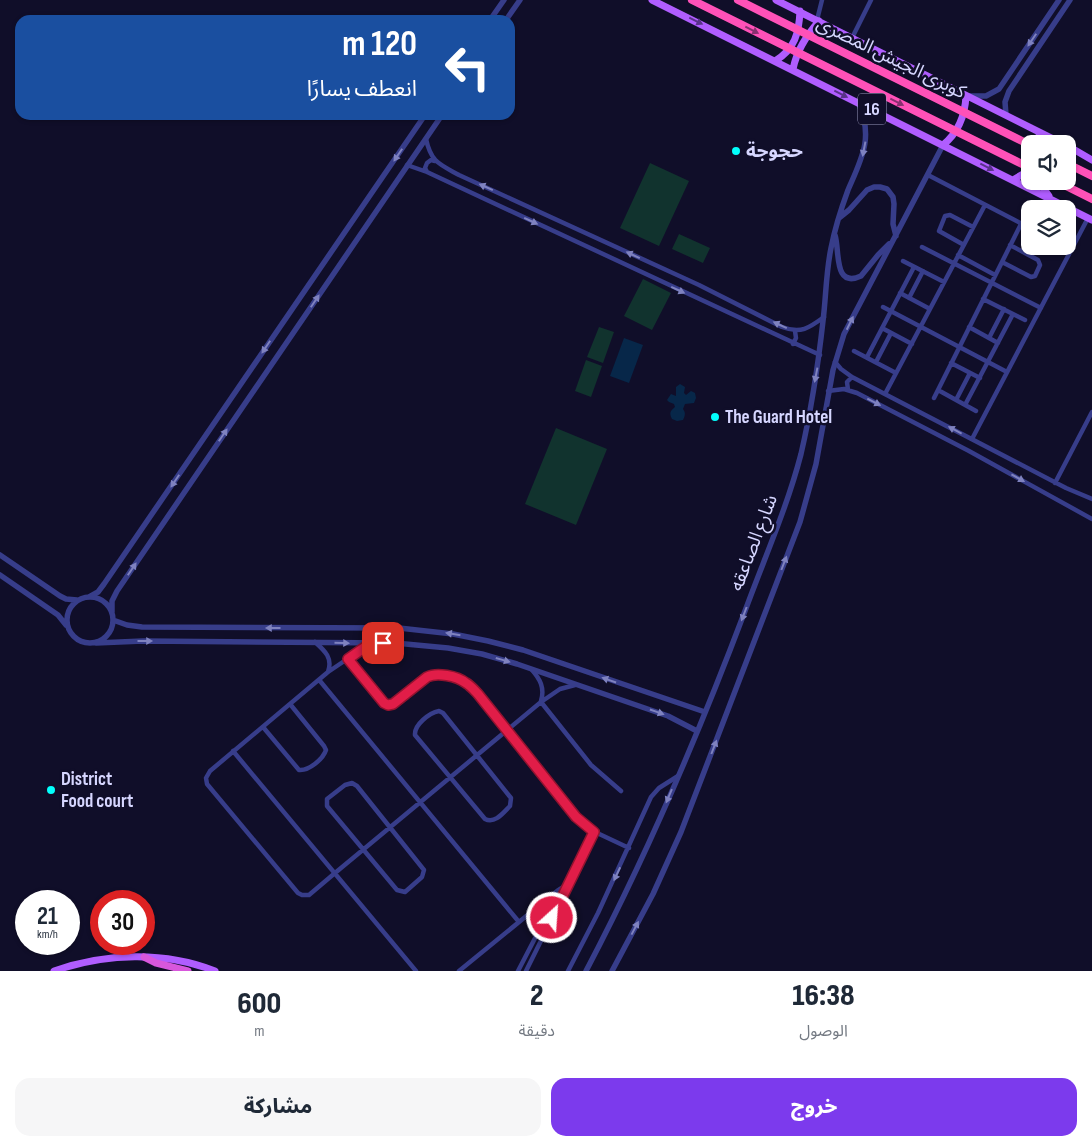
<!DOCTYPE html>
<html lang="ar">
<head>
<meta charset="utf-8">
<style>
	:root { --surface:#fff; --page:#f6f6f7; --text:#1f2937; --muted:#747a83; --accent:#7c3aed }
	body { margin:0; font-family:"Sofia Sans Condensed","Noto Sans Arabic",sans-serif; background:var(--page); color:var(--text); direction:rtl; height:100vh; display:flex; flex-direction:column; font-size:19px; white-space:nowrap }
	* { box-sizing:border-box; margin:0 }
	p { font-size:16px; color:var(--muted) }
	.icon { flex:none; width:28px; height:28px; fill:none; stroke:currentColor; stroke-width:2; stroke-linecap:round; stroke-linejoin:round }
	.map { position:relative; height:971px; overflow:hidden; direction:ltr }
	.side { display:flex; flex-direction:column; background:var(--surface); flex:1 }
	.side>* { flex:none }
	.banner { position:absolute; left:15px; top:15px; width:500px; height:105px; border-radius:15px; box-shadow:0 1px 4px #0004; direction:rtl; background:#1a4fa0; color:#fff; overflow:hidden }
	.fabs { position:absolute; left:1021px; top:135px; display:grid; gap:10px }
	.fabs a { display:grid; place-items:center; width:55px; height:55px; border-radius:10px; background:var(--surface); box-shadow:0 1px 4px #0004; font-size:25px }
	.speed { position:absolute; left:15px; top:890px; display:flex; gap:10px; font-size:25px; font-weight:700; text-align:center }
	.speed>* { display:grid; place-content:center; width:65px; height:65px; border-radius:50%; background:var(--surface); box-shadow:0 1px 4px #0004; line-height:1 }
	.speed small { font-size:12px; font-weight:400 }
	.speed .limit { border:8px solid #d22; background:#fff; color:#111 }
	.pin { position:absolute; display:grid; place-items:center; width:42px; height:42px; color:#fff; margin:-21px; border-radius:10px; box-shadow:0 2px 8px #0006 }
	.me { position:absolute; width:55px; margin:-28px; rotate:26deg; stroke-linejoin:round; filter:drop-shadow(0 0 4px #0008) }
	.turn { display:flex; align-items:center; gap:18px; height:105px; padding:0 15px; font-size:22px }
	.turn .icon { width:65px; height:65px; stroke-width:2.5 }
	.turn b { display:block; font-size:35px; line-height:42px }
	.eta { display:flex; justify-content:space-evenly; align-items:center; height:85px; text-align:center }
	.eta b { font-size:30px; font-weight:800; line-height:35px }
	.primary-button { display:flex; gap:10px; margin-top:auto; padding:10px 15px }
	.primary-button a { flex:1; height:58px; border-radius:15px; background:var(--accent); color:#fff; font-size:20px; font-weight:800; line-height:58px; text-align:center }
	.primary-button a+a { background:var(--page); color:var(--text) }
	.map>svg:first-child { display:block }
	.green { fill:#11332e }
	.water { fill:#072749 }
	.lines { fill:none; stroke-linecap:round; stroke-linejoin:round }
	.minor { stroke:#373d8a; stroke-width:4.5 }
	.tertiary { stroke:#373d8a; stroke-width:5.5 }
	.primary { stroke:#b05dff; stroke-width:7 }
	.trunk { stroke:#d857dc; stroke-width:7 }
	.motorway { stroke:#ff51b8; stroke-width:8 }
	.motorway-bridge { stroke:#ff51b8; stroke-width:8 }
	.oneway { fill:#583289 }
	.oneway2 { fill:#883070 }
	.oneway3 { fill:#7f82bf }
	.route-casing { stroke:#92132f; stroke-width:12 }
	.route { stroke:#e11d48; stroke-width:9 }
	.poi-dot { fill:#02fffc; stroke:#100e29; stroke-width:2 }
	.labels { text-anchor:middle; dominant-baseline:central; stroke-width:5; stroke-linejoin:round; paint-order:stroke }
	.shield { fill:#100e29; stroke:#9b9abf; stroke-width:1 }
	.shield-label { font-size:18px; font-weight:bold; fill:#d6d6ff }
	.street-label { font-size:19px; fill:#d6d6ff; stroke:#100e29 }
	.poi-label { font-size:19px; font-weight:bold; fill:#d6d6ff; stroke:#100e29; text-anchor:start }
</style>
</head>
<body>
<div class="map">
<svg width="1092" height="971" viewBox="0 0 1092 971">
	<rect width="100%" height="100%" fill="#100e29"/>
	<path class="green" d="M 650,163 L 689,181 L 659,246 L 620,228 Z
		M 679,234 L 710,248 L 703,263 L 672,249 Z
		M 643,279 L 671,293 L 652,330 L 624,316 Z
		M 599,327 L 614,332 L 603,363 L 587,357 Z
		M 586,360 L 602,366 L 591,397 L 575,391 Z
		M 556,428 L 607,449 L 576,525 L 525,504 Z"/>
	<path class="water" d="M 624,338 L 643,345 L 629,383 L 610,376 Z
		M 680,384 L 685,387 L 684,393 L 686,395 L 691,391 L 695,393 L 696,398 L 694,403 L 685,404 L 683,409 C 686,413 685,416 683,420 L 677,421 L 672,419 C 669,413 670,411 675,407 L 674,404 L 669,402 L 667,400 L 671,394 L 676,396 L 676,387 Z"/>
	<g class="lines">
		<path class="minor" d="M 817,20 L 822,0
			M 852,38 L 871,0
			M 426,139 C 431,162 439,164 459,175 L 699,285 L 782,327 C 801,334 809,328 824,317
			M 407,165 L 427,172 L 820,355
			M 427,172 L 425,168 L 427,163 L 431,160 L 435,161
			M 928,175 L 1030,228
			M 964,245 L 939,231 L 945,216 L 950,215 L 973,227
			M 1065,246 L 1072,250
			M 922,247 L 1041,308
			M 958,255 L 995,275
			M 903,261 L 944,282
			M 1002,262 L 1031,277 L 1035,276 L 1040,265 L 1038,260 L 1010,245
			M 900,293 L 930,309
			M 909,298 L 923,271
			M 983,299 L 1025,320
			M 883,307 L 1007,372
			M 969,327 L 998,343
			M 882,328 L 912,344
			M 989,338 L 1004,309
			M 793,344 L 796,338 L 795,331
			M 854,351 L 896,373
			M 867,357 L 914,267
			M 835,362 L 841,369 L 852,377 L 1066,488 L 1092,499
			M 876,362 L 891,333
			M 951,363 L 980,378
			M 848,390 L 847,382 L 852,377
			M 938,390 L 976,411
			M 828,391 L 844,389 L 857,393 L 969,451 L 1092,519
			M 885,394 L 985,205
			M 934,398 L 1021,224
			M 956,400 L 970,373
			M 965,405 L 1013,314
			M 972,439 L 1088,218
			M 1055,483 L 1092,412
			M 315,642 C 325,651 333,658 328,672
			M 371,643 L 328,672 L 210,771 L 206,778 L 207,784 L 298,893 L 302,895 L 309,895 L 335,873 L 541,702 L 560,689 L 575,685
			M 348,659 L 383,702 L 388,705 L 393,704 L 427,677 C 438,672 457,677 467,683 L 580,822 L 595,832 L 629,848
			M 532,670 C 540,679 545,688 541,701
			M 320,681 L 519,922
			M 541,702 L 591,765 L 621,791
			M 439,711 L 443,713 L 511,798 L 510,806 C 503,813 495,824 485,819 L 415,735 C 414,725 429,713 439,711 Z
			M 263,727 L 299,770 C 309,771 323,759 326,750 L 324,746 L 290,704
			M 233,751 L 416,971
			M 352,783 L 357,786 L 424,870 L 422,877 L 405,892 L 397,890 L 327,806 L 327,799 L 345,785 Z
			M 459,971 L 557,891 L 568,884
			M 518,971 L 546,917 L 548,898
			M 526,971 L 595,832
			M 568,971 L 598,913 L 651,797 L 659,788 L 678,776"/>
		<path class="tertiary" d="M 490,20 L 504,0
			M 506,20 L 520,0
			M 970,96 L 986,96 L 999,89 L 1059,0
			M 1006,115 L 1005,102 L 1009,91 L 1070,0
			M 839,218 L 849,210 L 867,190 L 874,187 L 880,187 L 887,189 L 893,197 L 894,204 L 893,224 L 896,236
			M 835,235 C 840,250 833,289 861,276 L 878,255 L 889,244
			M 0,555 L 60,596 L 66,599 L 77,600
			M 0,575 L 58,615 L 66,625
			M67 620a23 23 0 1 1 46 0a23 23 0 1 1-46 0Z
			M 89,597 L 98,592 L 104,584 L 425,115
			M 112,612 L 112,601 L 117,591 L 442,115
			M 113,620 L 127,625 L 142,627 L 399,628 L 453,634 L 488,641 L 523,650 L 705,712
			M 96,643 L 143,641 L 395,643 L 448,648 L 482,654 L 517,664 L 668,716 L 697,731
			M 586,971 C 647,855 699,733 745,611 C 764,559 787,508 801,454 C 811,411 818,366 823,321 C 826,297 826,272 831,248 C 835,228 841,209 848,190 C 862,158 874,137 858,102
			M 612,971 L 653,894 L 681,832 L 800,522 L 816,464 L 833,370 L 844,334 L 943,145"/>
		<path class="primary" d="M 652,0 L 1092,220
			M 776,0 L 1063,144
			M 775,61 C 795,49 799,33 800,11
			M 793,69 C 797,50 806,36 819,21
			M 1039,132 L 1040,144
			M 943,145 C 959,132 965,116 966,96
			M 1068,146 L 1092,160
			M 1013,180 L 1023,174 L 1030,168
			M 1041,181 L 1044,189 L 1049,196
			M 54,971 C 105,953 165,951 215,971"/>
		<path class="trunk" d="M 144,957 L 156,963 L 188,971"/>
		<path class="motorway" d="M 1068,164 L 1092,176
			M 1056,181 L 1092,199"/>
		<path class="motorway-bridge" d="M 692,0 L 1030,168
			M 738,0 L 1030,145"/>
	</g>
	<defs><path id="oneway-solid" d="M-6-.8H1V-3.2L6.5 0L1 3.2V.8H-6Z" transform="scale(1.25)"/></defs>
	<g class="oneway">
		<use href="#oneway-solid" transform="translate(696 21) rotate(26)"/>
		<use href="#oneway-solid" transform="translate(841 94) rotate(27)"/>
		<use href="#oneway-solid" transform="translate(987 167) rotate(27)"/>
	</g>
	<g class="oneway2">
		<use href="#oneway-solid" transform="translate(752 30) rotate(27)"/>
		<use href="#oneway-solid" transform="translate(897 102) rotate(27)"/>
	</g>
	<g class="oneway3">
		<use href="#oneway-solid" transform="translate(1032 40) rotate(124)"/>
		<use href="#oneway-solid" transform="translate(864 149) rotate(101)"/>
		<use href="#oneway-solid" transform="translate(398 155) rotate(124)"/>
		<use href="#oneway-solid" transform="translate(486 187) rotate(-156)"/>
		<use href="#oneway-solid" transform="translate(531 221) rotate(25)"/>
		<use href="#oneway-solid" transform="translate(633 255) rotate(-155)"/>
		<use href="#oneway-solid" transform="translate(678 290) rotate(25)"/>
		<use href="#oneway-solid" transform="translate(315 301) rotate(-56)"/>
		<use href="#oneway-solid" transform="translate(850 323) rotate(-64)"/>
		<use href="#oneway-solid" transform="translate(780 325) rotate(-155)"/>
		<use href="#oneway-solid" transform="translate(266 347) rotate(124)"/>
		<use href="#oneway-solid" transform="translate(816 375) rotate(101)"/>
		<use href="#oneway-solid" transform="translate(874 402) rotate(27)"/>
		<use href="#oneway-solid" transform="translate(955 430) rotate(-152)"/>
		<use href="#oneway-solid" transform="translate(223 435) rotate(-56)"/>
		<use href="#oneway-solid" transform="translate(1018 478) rotate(29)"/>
		<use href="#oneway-solid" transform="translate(175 481) rotate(124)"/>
		<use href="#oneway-solid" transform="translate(784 563) rotate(-69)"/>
		<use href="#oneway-solid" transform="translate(132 569) rotate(-56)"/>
		<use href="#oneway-solid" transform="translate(744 614) rotate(111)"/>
		<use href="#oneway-solid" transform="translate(273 628) rotate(-180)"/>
		<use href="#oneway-solid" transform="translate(453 634) rotate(-171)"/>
		<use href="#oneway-solid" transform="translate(145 641)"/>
		<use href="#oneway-solid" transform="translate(342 643) rotate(1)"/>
		<use href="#oneway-solid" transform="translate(503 660) rotate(16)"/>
		<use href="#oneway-solid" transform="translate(609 680) rotate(-161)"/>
		<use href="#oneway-solid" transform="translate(657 712) rotate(19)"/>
		<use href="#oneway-solid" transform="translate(714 747) rotate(-69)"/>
		<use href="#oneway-solid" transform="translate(669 796) rotate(113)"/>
		<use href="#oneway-solid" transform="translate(617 874) rotate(115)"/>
		<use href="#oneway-solid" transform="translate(635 928) rotate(-62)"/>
	</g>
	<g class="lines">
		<defs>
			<path id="route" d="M 383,643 L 371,643 L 348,659 L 384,703 L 388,705 L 393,704 L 427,677 C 437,672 457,676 466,683 C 471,686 474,690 478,694 L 576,817 L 594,832 L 552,918"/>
		</defs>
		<use href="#route" class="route-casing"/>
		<use href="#route" class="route"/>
	</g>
	<g class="poi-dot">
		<circle cx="736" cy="151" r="5"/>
		<circle cx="715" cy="417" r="5"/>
		<circle cx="51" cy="790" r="5"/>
	</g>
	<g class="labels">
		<rect class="shield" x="858" y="93.5" width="28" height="31" rx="4"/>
		<g class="shield-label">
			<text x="872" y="109">16</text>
		</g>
		<g class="street-label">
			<text transform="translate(891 58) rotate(26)">كوبرى الجيش المصرى</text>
			<text transform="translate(754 543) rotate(-69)">شارع الصاعقه</text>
		</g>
		<g class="poi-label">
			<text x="746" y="151">حجوجة</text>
			<text x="725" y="417">The Guard Hotel</text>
			<text x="61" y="779">District<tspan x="61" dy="22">Food court</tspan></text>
		</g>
	</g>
</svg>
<div class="fabs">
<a><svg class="icon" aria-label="sound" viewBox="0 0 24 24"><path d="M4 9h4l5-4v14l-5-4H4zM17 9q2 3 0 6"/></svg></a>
<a><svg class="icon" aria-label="layers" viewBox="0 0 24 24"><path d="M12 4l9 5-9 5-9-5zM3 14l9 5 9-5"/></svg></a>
</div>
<div class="speed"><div>21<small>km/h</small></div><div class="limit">30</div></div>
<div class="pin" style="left:383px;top:643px;background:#d93025"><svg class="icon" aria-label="arrive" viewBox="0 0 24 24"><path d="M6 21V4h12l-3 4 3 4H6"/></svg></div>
<svg class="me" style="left:552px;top:918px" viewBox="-20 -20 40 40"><circle r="17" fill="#e11d48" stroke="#fff" stroke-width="3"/><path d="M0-11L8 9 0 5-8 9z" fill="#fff"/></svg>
<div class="banner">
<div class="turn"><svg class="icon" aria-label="left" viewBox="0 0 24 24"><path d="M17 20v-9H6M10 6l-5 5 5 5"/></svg><div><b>120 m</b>انعطف يسارًا</div></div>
</div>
</div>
<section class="side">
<div class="eta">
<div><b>16:38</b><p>الوصول</p></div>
<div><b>2</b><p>دقيقة</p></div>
<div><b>600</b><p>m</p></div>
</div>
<div class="primary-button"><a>خروج</a><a>مشاركة</a></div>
</section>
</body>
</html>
